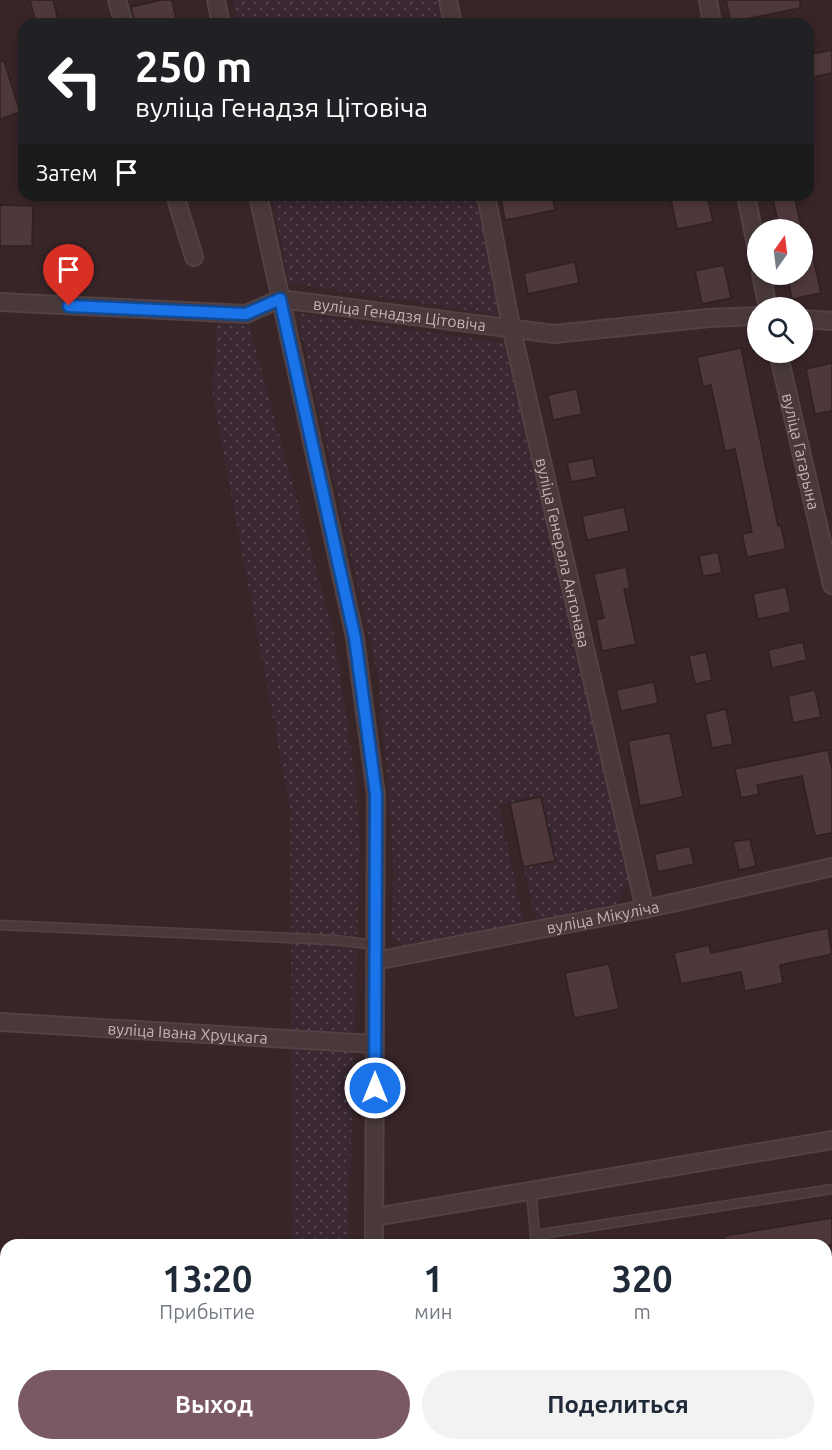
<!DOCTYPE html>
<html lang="ru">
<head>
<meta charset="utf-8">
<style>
	:root { --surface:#fff; --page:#f2f2f3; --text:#1f2937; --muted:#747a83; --accent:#7a5964 }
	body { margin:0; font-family:Ubuntu,sans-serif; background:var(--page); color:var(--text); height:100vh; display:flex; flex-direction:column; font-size:22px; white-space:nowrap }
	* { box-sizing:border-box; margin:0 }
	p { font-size:20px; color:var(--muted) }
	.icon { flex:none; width:33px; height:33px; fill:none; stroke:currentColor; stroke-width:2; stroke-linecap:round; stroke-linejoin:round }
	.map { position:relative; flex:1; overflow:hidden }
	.details { position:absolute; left:0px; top:1239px; width:832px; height:212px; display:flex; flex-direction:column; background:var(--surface); border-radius:18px 18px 0 0; box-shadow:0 3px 9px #0003 }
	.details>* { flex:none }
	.top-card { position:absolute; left:18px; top:18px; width:796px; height:183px; border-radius:18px; box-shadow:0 3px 9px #0003; background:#202124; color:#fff; overflow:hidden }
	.needle { width:39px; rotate:14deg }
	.tools { position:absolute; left:747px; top:219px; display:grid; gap:12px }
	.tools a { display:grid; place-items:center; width:66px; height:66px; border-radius:50%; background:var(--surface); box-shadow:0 3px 9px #0003; font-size:30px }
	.pin { position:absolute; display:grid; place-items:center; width:51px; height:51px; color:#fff; margin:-62px -26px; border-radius:50% 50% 50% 0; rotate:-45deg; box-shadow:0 0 6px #0007 }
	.pin .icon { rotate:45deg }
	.me { position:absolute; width:66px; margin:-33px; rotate:0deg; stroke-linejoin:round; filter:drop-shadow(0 0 4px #0008) }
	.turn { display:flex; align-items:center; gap:21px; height:126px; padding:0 18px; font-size:27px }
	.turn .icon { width:78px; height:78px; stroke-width:2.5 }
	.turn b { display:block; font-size:42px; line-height:51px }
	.then { display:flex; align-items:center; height:57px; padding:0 18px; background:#0003; gap:12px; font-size:22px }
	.eta { display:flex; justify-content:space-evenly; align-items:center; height:102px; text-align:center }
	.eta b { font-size:36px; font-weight:600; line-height:42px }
	.primary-button { display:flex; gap:12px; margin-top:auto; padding:12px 18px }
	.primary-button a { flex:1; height:69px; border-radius:36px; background:var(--accent); color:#fff; font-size:24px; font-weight:600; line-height:69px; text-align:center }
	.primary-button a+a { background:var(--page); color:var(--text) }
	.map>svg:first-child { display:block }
	.grass { fill:url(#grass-dots) }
	.building { fill:#4f383b; stroke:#302022; stroke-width:1.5 }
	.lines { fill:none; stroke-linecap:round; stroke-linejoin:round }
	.service-casing { stroke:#524244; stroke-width:11 }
	.minor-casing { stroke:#524244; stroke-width:20 }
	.service { stroke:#49393a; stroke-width:8 }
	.minor { stroke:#49393a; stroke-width:16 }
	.route-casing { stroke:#114b97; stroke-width:15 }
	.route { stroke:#1a73e8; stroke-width:10 }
	.labels { text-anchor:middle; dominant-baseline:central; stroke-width:6; stroke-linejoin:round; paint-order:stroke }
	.street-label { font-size:16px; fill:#c5b4b5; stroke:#2e1e20 }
</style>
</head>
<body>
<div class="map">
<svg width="832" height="1450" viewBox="0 0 832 1450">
	<defs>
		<pattern id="grass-dots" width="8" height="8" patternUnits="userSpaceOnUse" patternTransform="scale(1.5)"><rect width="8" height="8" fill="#392732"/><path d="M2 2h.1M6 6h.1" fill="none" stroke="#54444d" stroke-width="1.8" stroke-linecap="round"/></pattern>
	</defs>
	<rect width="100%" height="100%" fill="#382528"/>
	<path class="grass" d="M 233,0 L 438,0 L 442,24 L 238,24 Z
		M 272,195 L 476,195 L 499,315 L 289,283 Z
		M 226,313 L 246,314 L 334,635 L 355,774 L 360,842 L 348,1245 L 293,1245 L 290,808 L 213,397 L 216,327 Z
		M 297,313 L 504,343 L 630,875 L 616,906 L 535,919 L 524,867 L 555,861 L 541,796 L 499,805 L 524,923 L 404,945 L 391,936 L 394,875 L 389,794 L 377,672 Z
		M 295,1445 L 341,1445 L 341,1450 L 295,1450 Z
		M 424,1445 L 449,1445 L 449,1450 L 424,1450 Z"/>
	<path class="building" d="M 30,0 L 53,0 L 59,24 L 36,24 Z
		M 162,0 L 172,0 L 177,24 L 135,24 L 131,7 Z
		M 726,0 L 800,0 L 800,8 L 731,22 Z
		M 832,50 L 832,73 L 808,78 L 808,55 Z
		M 0,61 L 4,61 L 20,112 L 0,119 Z
		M 520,195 L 552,195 L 555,210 L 505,220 L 501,199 Z
		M 670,195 L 707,195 L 713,222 L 677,229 Z
		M 772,195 L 794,195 L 802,230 L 780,230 Z
		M 0,205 L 33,206 L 32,246 L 0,246 Z
		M 810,243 L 821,293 L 792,299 L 787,274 L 802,274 L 802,244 Z
		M 575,262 L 579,283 L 528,294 L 524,273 Z
		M 724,265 L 731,298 L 702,304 L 695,271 Z
		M 741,348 L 778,526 L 781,526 L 786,549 L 747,557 L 742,534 L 752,532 L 735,449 L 725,451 L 711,385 L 703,387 L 697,357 Z
		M 832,363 L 832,411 L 815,414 L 806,369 Z
		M 577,389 L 582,414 L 553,420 L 548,395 Z
		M 593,458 L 597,477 L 571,482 L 567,463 Z
		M 624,507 L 629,531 L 587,540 L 582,516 Z
		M 718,552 L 722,573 L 703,576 L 699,556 Z
		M 626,567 L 630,588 L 624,589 L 636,644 L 602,651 L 596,620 L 604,618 L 594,574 Z
		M 786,587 L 791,612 L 758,619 L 753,594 Z
		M 803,642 L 807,660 L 772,668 L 768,650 Z
		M 706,652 L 712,680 L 695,684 L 689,656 Z
		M 654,682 L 658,703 L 621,711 L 616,690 Z
		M 815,690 L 821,717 L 793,723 L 788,696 Z
		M 726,709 L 733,744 L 712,748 L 705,714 Z
		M 670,733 L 683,797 L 640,806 L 628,741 Z
		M 828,750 L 832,769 L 832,833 L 815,836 L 802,776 L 757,785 L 759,794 L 741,798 L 735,769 Z
		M 541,797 L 555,861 L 523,867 L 510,803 Z
		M 750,839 L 756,866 L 739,870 L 733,842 Z
		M 690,846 L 694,864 L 658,872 L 654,854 Z
		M 828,928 L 832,954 L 780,965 L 783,983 L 745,991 L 741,972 L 681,984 L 674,953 L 709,945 L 711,953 Z
		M 609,964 L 619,1009 L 574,1018 L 565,973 Z
		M 832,1218 L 832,1245 L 725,1245 L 724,1236 Z"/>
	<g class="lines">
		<defs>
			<path id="service" d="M 0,925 L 335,940 L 375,945
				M 531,1191 L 536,1245
				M 535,1235 L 832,1189"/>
			<g id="minor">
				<path d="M 117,0 L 124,24"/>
				<path d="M 216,0 L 221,24"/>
				<path d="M 448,0 L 453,24"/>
				<path d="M 708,0 L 712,24"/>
				<path d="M 175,195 L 194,257"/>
				<path d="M 258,195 L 355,638 L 376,795 L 374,1245"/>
				<path id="s1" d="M 486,195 L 512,331 L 645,909"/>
				<path d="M 746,195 L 758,255"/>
				<path d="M 761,274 L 768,308"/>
				<path id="s2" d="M 0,302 L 246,314 L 280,299 L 554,334 L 709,318 L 758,316"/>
				<path d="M 802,319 L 832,321"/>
				<path id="s3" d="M 778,352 L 832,585"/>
				<path id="s4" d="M 375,961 L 645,909 L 832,867"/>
				<path id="s5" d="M 0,1022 L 374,1044"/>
				<path d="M 375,1217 L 832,1140"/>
				<path d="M 371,1450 L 372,1444"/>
			</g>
		</defs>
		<use href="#service" class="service-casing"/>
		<use href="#minor" class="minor-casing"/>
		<use href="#service" class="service"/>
		<use href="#minor" class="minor"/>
	</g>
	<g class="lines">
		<defs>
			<path id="route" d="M 69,306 L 246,314 L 280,299 L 355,638 L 376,795 L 375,1088"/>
		</defs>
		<use href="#route" class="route-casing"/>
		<use href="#route" class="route"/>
	</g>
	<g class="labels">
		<g class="street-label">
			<text stroke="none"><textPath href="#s2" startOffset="404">вуліца Генадзя Цітовіча</textPath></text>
			<text stroke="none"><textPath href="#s3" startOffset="102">вуліца Гагарына</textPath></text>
			<text stroke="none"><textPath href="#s1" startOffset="366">вуліца Генерала Антонава</textPath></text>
			<text stroke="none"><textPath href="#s4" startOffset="232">вуліца Мікуліча</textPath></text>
			<text stroke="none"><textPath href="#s5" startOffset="188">вуліца Івана Хруцкага</textPath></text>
		</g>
	</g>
</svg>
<div class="tools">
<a><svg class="needle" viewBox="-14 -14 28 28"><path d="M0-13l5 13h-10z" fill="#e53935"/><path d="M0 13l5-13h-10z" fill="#747a83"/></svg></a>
<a><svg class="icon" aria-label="search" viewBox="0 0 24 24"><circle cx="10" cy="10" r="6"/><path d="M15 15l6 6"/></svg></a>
</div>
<div class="pin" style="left:69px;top:306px;background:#d93025"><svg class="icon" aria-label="arrive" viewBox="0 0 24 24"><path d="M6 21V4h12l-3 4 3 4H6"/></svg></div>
<svg class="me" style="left:375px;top:1088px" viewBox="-20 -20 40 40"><circle r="17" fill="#1a73e8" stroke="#fff" stroke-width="3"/><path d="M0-11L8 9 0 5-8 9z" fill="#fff"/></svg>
<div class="top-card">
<div class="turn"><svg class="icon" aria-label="left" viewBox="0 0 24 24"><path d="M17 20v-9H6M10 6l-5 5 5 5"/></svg><div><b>250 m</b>вуліца Генадзя Цітовіча</div></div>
<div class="then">Затем<svg class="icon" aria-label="arrive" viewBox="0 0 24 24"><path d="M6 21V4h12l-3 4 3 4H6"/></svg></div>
</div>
<section class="details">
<div class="eta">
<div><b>13:20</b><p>Прибытие</p></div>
<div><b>1</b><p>мин</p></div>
<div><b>320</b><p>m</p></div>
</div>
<div class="primary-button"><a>Выход</a><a>Поделиться</a></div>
</section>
</div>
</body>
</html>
